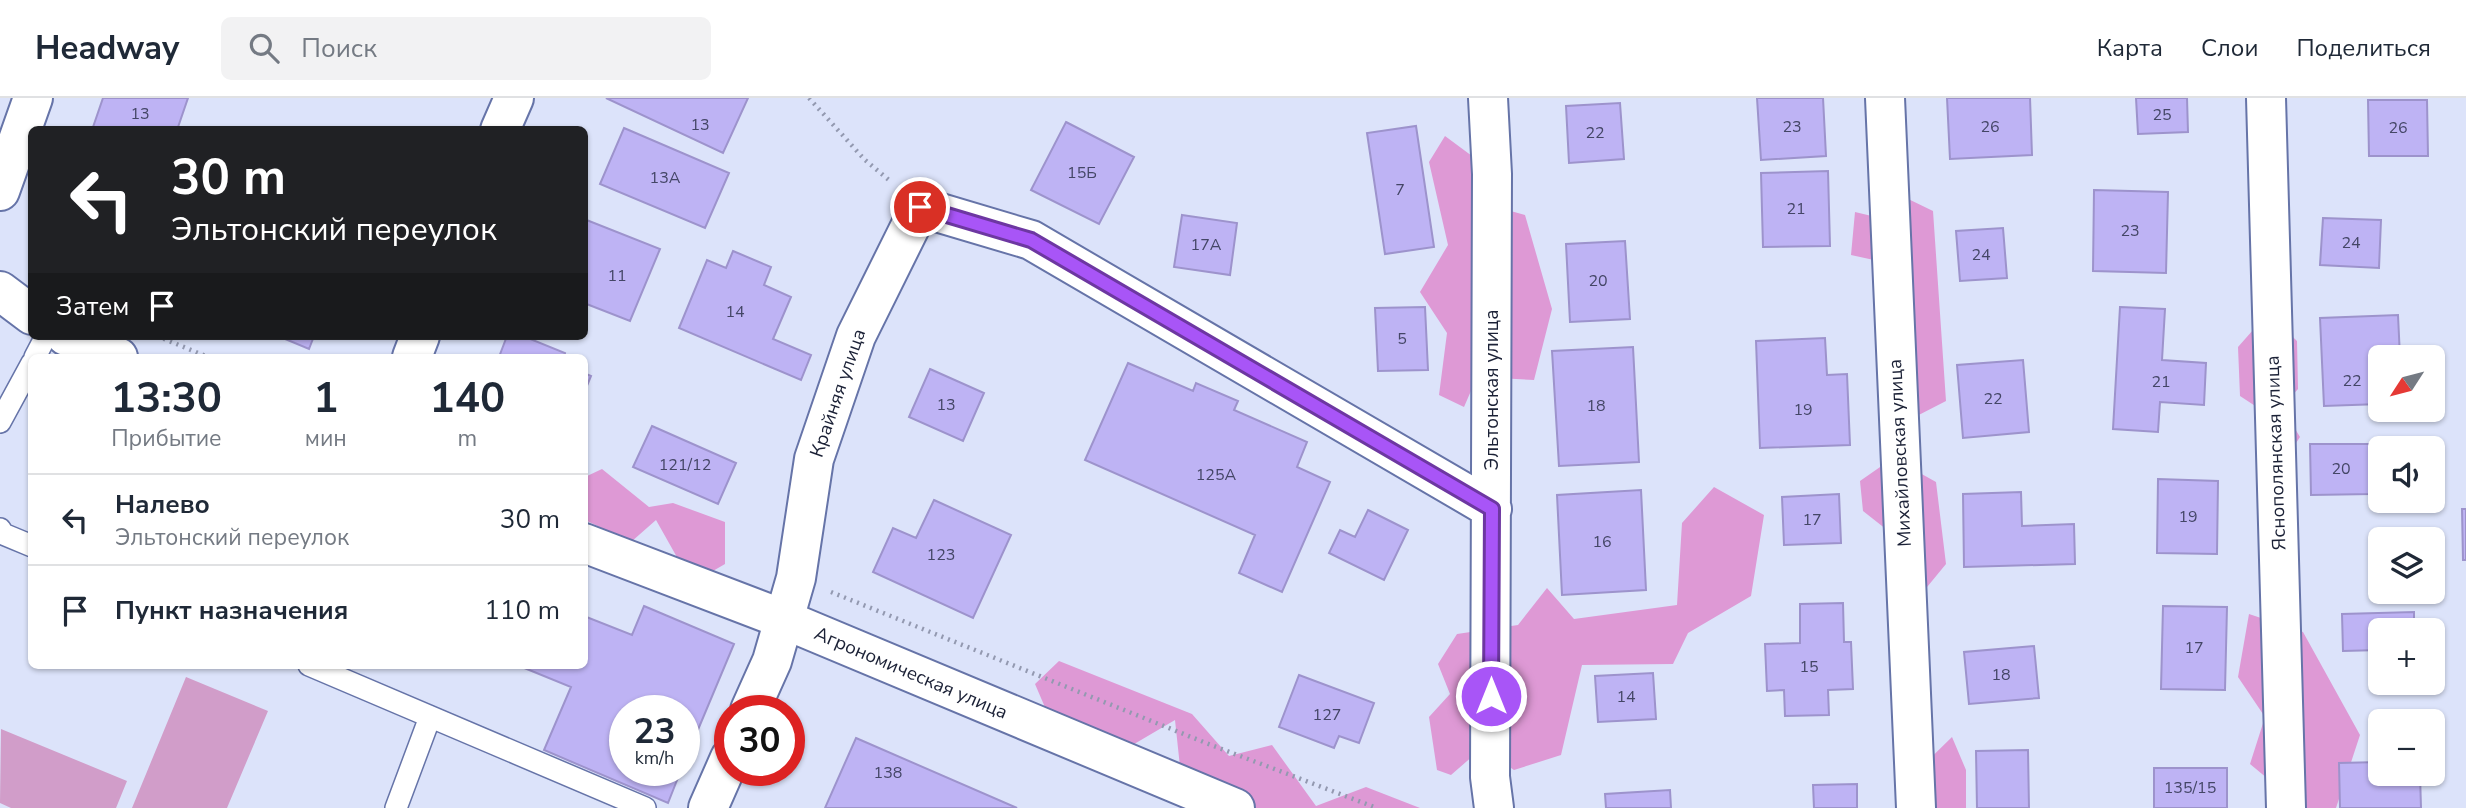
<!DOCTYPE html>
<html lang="ru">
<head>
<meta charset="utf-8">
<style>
	:root { --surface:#fff; --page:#f2f2f3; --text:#1f2937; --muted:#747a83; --line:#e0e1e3 }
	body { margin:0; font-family:"Nunito Sans",sans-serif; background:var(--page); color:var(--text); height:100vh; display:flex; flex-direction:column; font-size:26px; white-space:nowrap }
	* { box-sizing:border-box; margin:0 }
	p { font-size:23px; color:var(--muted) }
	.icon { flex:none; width:38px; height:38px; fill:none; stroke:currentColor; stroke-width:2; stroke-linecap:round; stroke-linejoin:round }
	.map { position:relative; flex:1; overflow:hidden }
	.panel { position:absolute; left:28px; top:256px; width:560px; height:315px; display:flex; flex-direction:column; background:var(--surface); border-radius:10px; box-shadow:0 2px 5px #0004 }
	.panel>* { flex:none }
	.guide { position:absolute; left:28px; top:28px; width:560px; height:214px; border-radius:10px; box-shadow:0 2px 5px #0004; background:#202124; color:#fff; overflow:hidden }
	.needle { width:46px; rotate:234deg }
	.tools { position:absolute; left:2368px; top:247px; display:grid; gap:14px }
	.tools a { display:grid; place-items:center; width:77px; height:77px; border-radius:10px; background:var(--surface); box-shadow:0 2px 5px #0004; font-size:35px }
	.speed { position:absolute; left:609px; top:597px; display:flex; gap:14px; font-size:35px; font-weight:700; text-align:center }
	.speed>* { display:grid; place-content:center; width:91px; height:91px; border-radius:50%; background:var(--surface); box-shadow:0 2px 5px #0004; line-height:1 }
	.speed small { font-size:18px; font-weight:400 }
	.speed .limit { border:10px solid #d22; background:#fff; color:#111 }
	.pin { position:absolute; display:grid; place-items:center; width:60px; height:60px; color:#fff; margin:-30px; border:4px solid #fff; border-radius:50%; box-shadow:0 2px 7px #0007 }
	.me { position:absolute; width:77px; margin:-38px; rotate:0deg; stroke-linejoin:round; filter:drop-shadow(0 0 5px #0008) }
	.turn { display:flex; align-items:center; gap:24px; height:147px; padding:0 28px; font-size:32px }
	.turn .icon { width:91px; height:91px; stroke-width:2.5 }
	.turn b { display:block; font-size:49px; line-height:60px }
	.then { display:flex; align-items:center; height:66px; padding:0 28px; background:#0003; gap:14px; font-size:26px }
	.eta { display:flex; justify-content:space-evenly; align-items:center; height:119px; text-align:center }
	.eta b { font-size:42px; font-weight:700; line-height:49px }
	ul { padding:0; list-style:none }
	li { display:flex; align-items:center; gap:21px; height:91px; padding:0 28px; border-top:2px solid var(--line) }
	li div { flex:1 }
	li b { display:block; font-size:26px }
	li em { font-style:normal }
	header { display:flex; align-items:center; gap:42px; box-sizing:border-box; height:98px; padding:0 35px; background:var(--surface); border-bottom:2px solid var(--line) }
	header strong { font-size:33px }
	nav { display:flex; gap:38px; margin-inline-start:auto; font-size:24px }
	.search { width:490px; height:63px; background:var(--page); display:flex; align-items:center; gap:18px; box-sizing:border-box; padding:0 24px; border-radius:10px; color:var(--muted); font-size:26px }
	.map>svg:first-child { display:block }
	.green { fill:#d19dc9 }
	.forest { fill:#de99d5 }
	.building { fill:#beb3f4; stroke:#9d93cc; stroke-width:2 }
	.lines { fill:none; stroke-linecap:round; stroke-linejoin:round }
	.service-casing { stroke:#6674a8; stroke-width:24 }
	.minor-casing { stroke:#6674a8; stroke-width:42 }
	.tertiary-casing { stroke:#6674a8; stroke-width:42 }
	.path { stroke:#9399b0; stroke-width:4.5; stroke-dasharray:2 5; stroke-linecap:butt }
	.service { stroke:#fff; stroke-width:21 }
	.minor { stroke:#fff; stroke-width:38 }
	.tertiary { stroke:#fff; stroke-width:38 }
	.route-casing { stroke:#6d37a1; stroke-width:18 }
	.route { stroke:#a855f7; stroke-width:12 }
	.labels { text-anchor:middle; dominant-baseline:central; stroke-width:7; stroke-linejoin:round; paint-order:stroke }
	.number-label { font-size:16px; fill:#444666 }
	.street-label { font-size:19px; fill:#1b2136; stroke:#fff }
</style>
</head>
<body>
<header>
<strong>Headway</strong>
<div class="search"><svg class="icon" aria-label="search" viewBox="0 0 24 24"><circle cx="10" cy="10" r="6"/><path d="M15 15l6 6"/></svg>Поиск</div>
<nav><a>Карта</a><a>Слои</a><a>Поделиться</a></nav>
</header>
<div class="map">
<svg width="2466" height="710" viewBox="0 0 2466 710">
	<rect width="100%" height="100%" fill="#dce3fa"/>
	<path class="green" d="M 186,579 L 268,613 L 227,710 L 132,710 Z
		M 1,631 L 127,683 L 116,710 L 11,710 L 0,705 Z"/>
	<path class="forest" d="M 1445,38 L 1472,58 L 1482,105 L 1525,117 L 1552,211 L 1534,282 L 1477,279 L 1464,309 L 1439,297 L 1447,235 L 1420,194 L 1448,147 L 1429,64 Z
		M 1900,97 L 1933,113 L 1946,303 L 1909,322 L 1883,164 L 1851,157 L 1855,114 L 1880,120 Z
		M 2268,215 L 2297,243 L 2298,291 L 2282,309 L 2300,339 L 2280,369 L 2269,317 L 2240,298 L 2238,249 Z
		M 1893,360 L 1936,384 L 1946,466 L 1918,500 L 1896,439 L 1863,413 L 1860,383 Z
		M 602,371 L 649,409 L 673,405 L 725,424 L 725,466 L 706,477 L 678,461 L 656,422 L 631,444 L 585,422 L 585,379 Z
		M 1714,389 L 1764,417 L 1751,498 L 1688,535 L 1673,566 L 1582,567 L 1561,657 L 1514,672 L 1482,650 L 1451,677 L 1437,672 L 1429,619 L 1450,596 L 1438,566 L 1457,536 L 1518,527 L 1547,490 L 1574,521 L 1677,507 L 1682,425 Z
		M 2249,516 L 2303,534 L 2360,637 L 2336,710 L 2303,710 L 2250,666 L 2265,619 L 2238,579 Z
		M 1059,563 L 1192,616 L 1229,658 L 1272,647 L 1316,708 L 1366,689 L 1420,710 L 1255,710 L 1181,678 L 1175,622 L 1124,652 L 1050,621 L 1035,586 Z
		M 1952,639 L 1966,672 L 1966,710 L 1906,710 L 1906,684 Z"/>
	<path class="building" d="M 103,0 L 188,0 L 177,32 L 92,32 Z
		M 606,0 L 748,0 L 723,55 Z
		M 1757,0 L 1823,0 L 1826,58 L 1761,62 Z
		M 1947,0 L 2030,0 L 2032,57 L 1950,61 Z
		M 2136,0 L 2187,0 L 2188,34 L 2138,36 Z
		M 2368,2 L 2427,2 L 2428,58 L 2369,58 Z
		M 1620,5 L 1624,61 L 1569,65 L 1566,8 Z
		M 1066,24 L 1134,59 L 1099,126 L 1031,92 Z
		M 1416,28 L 1434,149 L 1385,156 L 1367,35 Z
		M 624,30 L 729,75 L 705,130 L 600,86 Z
		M 1828,73 L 1830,148 L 1763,149 L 1761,75 Z
		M 2094,92 L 2168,94 L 2166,175 L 2093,173 Z
		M 1182,117 L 1237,125 L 1230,177 L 1174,169 Z
		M 2323,120 L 2381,122 L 2379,170 L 2320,167 Z
		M 584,121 L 660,151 L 630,223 L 584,205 Z
		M 2003,130 L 2007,180 L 1960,183 L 1956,133 Z
		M 1625,143 L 1630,221 L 1570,224 L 1566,146 Z
		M 733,153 L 771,169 L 764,187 L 791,199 L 773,241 L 811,257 L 801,282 L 679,230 L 707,162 L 726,170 Z
		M 1425,209 L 1428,272 L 1378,273 L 1375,210 Z
		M 2120,209 L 2165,211 L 2162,262 L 2206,265 L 2204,307 L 2160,304 L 2158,334 L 2113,331 Z
		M 2398,217 L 2400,259 L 2380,259 L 2380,306 L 2324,308 L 2320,220 Z
		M 278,238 L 314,238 L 309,251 Z
		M 507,238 L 523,238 L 565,255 L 564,259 L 499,259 Z
		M 1825,240 L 1827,277 L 1847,276 L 1850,347 L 1760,350 L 1756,243 Z
		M 1633,249 L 1639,364 L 1559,368 L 1552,253 Z
		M 2023,262 L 2029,334 L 1963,340 L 1957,267 Z
		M 1128,265 L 1193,293 L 1196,285 L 1238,303 L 1234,312 L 1307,344 L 1297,369 L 1330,384 L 1282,494 L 1239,475 L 1255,437 L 1085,362 Z
		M 930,271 L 984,295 L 963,343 L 909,319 Z
		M 584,275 L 591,278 L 584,295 Z
		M 652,328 L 736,365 L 718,406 L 633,369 Z
		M 2310,346 L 2371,346 L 2372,396 L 2311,397 Z
		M 2158,381 L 2218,383 L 2217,456 L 2157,455 Z
		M 1641,392 L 1646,492 L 1562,497 L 1557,397 Z
		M 2021,394 L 2022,428 L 2074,426 L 2075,466 L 1964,469 L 1963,396 Z
		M 1839,396 L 1841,445 L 1784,447 L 1782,399 Z
		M 934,402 L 1011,437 L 973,520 L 873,474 L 893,430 L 916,440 Z
		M 2462,411 L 2466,411 L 2466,462 L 2463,462 Z
		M 1368,412 L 1408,432 L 1384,482 L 1329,455 L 1340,432 L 1355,439 Z
		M 1843,505 L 1844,544 L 1851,544 L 1853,591 L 1828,592 L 1829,617 L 1785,618 L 1784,592 L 1767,593 L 1765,546 L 1800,545 L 1800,506 Z
		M 644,508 L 734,546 L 684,665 L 684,612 L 625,612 L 625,672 L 681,672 L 668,705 L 544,652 L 571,589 L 517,567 L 584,567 L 584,518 L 632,537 Z
		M 2163,508 L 2227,509 L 2225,592 L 2161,591 Z
		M 2414,514 L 2414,532 L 2380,532 L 2380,552 L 2343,553 L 2342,516 Z
		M 2034,548 L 2039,600 L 1969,606 L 1964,554 Z
		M 1653,575 L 1656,621 L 1598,624 L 1595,578 Z
		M 1299,577 L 1374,605 L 1359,645 L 1339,638 L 1334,650 L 1279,629 Z
		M 856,640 L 1017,710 L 825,710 Z
		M 2028,652 L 2029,710 L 1977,710 L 1976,653 Z
		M 2380,664 L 2380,676 L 2420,676 L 2421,710 L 2340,710 L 2339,665 Z
		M 2154,670 L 2227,670 L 2227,710 L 2154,710 Z
		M 1857,686 L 1857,710 L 1814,710 L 1813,687 Z
		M 1670,692 L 1671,710 L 1606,710 L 1605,696 Z"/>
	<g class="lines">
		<defs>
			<path id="service" d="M 35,259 L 46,238
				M 0,324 L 32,265
				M 0,431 L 3,436 L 32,448
				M 309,567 L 645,710
				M 396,710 L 430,619"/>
			<path id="minor" d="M 1488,0 L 1492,76 L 1490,679 L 1494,710
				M 1885,0 L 1916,710
				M 2266,0 L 2286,710
				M 500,32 L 514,0
				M 0,93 L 33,0
				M 412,259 L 420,238
				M 750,612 L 772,563 L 796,480 L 814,361 L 856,238 L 920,109 L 1031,142 L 1492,411
				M 708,710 L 730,660"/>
			<path id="tertiary" d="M 0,193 L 32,217
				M 66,238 L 118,259
				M 584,445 L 783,521 L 1235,710"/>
		</defs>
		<use href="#service" class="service-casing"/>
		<use href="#minor" class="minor-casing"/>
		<use href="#tertiary" class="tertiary-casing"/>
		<path class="path" d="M 809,0 L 865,62 L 890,83
			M 157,238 L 208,259
			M 831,494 L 1206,645 L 1377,710"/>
		<use href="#service" class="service"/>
		<use href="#minor" class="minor"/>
		<use href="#tertiary" class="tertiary"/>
	</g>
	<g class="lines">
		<defs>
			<path id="route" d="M 920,109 L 1031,142 L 1492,411 L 1491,598"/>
		</defs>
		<use href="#route" class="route-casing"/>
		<use href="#route" class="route"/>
	</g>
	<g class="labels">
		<g class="number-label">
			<text x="140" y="16">13</text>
			<text x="2162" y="17">25</text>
			<text x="700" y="27">13</text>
			<text x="1792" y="29">23</text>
			<text x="1990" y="29">26</text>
			<text x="2398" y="30">26</text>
			<text x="1595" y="35">22</text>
			<text x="1082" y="75">15Б</text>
			<text x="665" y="80">13А</text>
			<text x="1400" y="92">7</text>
			<text x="1796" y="111">21</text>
			<text x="2130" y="133">23</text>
			<text x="2351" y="145">24</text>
			<text x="1206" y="147">17А</text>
			<text x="1981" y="157">24</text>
			<text x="617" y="178">11</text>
			<text x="1598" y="183">20</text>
			<text x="735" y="214">14</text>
			<text x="1402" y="241">5</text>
			<text x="2352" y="283">22</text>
			<text x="2161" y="284">21</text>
			<text x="1993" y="301">22</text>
			<text x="946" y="307">13</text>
			<text x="1596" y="308">18</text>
			<text x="1803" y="312">19</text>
			<text x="685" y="367">121/12</text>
			<text x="2341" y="371">20</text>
			<text x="1216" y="377">125А</text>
			<text x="2188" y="419">19</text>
			<text x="1812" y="422">17</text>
			<text x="1602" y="444">16</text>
			<text x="941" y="457">123</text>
			<text x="2194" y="550">17</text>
			<text x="1809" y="569">15</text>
			<text x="2001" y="577">18</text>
			<text x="1626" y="599">14</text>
			<text x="1327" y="617">127</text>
			<text x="888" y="675">138</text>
			<text x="2190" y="690">135/15</text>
		</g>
		<g class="street-label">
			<text transform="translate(1492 292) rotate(-90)">Эльтонская улица</text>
			<text transform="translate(838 295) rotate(-71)">Крайняя улица</text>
			<text transform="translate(1900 355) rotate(-93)">Михайловская улица</text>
			<text transform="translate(2276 355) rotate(-92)">Яснополянская улица</text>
			<text transform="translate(911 575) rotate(23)">Агрономическая улица</text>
		</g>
	</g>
</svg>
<div class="tools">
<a><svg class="needle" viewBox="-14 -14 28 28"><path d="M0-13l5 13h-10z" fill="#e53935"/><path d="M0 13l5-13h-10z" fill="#747a83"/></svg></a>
<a><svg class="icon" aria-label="sound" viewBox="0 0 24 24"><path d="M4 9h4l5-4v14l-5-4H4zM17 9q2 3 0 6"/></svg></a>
<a><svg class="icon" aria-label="layers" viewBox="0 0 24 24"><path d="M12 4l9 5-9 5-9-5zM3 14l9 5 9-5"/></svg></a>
<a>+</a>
<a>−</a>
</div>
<div class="speed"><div>23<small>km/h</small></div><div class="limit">30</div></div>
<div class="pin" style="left:920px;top:109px;background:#d93025"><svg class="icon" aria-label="arrive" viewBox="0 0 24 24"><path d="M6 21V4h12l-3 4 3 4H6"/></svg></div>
<svg class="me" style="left:1491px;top:598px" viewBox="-20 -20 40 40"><circle r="17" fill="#a855f7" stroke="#fff" stroke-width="3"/><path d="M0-11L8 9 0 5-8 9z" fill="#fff"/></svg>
<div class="guide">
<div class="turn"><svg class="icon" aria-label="left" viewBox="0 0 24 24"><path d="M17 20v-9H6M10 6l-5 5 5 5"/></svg><div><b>30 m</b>Эльтонский переулок</div></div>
<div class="then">Затем<svg class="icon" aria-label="arrive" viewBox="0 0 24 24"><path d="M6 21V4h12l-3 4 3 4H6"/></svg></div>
</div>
<section class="panel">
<div class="eta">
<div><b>13:30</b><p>Прибытие</p></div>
<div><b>1</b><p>мин</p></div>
<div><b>140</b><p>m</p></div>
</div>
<ul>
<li><svg class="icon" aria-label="left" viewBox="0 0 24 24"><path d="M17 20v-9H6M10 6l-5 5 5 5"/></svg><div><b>Налево</b><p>Эльтонский переулок</p></div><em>30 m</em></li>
<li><svg class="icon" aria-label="arrive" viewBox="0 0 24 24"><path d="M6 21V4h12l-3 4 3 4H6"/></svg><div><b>Пункт назначения</b></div><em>110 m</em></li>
</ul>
</section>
</div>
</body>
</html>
